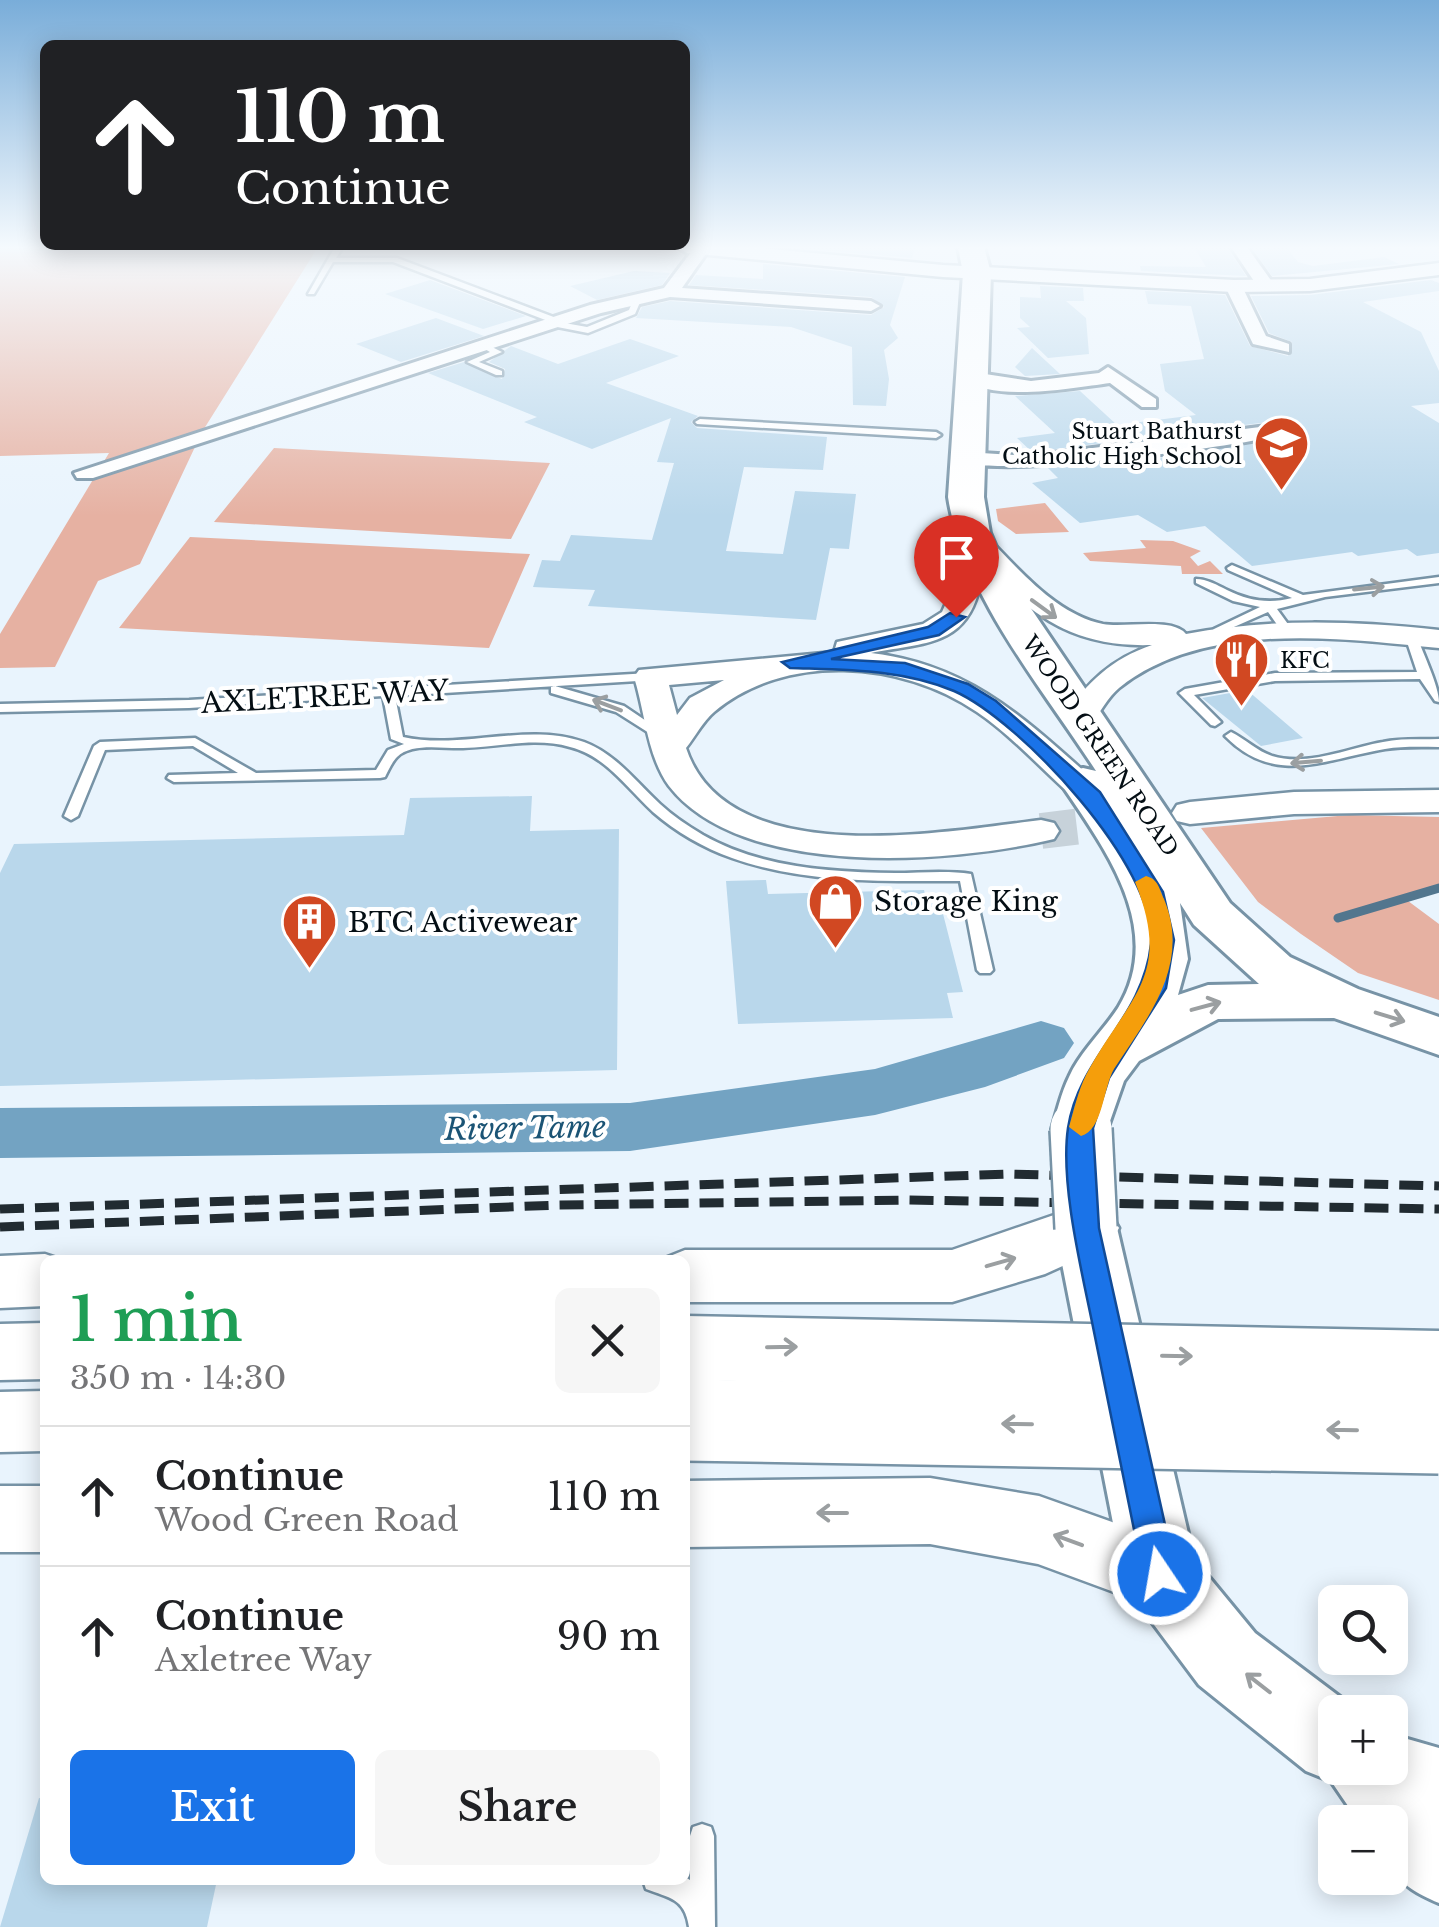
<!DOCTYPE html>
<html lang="en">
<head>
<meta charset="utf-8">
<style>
	:root { --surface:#fff; --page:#f6f6f6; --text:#202124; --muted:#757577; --line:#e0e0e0; --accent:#1a73e8 }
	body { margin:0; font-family:"Libre Baskerville",serif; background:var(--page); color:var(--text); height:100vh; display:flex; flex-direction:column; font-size:38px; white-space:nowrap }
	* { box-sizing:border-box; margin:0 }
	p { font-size:32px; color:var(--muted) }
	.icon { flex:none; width:55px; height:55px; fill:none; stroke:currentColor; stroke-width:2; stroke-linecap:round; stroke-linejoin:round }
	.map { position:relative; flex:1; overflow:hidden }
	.drawer { position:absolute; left:40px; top:1255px; width:650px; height:630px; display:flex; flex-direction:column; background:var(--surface); border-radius:15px; box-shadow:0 5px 25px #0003 }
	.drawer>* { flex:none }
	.banner { position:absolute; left:40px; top:40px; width:650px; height:210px; border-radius:15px; box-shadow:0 5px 25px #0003; background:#202124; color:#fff; overflow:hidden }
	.controls { position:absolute; left:1318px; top:1585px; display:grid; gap:20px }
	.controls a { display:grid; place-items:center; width:90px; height:90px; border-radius:15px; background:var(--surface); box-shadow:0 5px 25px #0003; font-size:50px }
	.pin { position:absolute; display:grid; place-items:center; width:85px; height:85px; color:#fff; margin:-102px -42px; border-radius:50% 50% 50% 0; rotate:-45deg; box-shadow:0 0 10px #0007 }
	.pin .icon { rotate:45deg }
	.me { position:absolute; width:110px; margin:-55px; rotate:348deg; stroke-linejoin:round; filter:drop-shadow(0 0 8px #0008) }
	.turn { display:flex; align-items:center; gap:35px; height:210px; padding:0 30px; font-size:45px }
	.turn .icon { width:130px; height:130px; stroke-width:2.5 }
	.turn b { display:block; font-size:70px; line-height:85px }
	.round { display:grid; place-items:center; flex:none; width:105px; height:105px; border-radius:15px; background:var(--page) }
	.head { display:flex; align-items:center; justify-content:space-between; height:170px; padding:0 30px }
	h1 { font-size:60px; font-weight:600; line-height:75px; color:#1e9e55 }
	.cta { display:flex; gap:20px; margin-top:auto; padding:20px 30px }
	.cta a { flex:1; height:115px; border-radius:15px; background:var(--accent); color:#fff; font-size:40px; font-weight:600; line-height:115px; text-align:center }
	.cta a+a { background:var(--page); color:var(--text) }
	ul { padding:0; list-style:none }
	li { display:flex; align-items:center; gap:30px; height:140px; padding:0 30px; border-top:2px solid var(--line) }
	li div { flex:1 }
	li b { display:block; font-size:38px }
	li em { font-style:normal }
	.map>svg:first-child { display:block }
	.green { fill:#e6b1a2 }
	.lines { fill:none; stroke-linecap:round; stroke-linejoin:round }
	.stream { stroke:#52768e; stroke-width:9 }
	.river { fill:#73a3c2; fill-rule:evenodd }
	.building { fill:#b9d7eb }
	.tertiary-tunnel { stroke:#c7d2da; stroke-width:36; stroke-dasharray:36 19; stroke-linecap:butt }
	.service-casing { stroke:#7793a6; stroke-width:5 }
	.minor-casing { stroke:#7793a6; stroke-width:6 }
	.tertiary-casing { stroke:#7793a6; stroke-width:5 }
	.trunk-casing { stroke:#7793a6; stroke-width:6 }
	.motorway-casing { stroke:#7793a6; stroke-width:5 }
	.service { fill:#fff; fill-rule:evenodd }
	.minor { fill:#fff; fill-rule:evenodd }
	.tertiary { fill:#fff; fill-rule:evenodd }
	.trunk { fill:#fff; fill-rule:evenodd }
	.motorway { fill:#fff; fill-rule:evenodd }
	.rail { stroke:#212b31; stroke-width:9; stroke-dasharray:24 11; stroke-linecap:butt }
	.trunk-bridge-casing { stroke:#7793a6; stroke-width:66; stroke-linecap:butt }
	.motorway-bridge-far1-casing { stroke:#7793a6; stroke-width:69; stroke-linecap:butt }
	.motorway-bridge-casing { stroke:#7793a6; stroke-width:86; stroke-linecap:butt }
	.trunk-bridge { stroke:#fff; stroke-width:61 }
	.motorway-bridge-far1 { stroke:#fff; stroke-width:64 }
	.motorway-bridge { stroke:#fff; stroke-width:81 }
	.oneway { stroke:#9b9fa1 }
	.route { fill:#1a73e8; stroke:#114b97; stroke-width:2.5 }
	.slow { fill:#f59e0b }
	.labels { text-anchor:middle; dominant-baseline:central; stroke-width:8; stroke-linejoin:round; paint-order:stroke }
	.far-poi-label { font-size:22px; fill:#040e14; stroke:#fff; text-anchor:end }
	.far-street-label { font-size:22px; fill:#040e14; stroke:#fff }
	.street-label { font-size:28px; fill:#040e14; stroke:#fff }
	.poi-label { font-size:28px; fill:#040e14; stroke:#fff; text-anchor:start }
	.water-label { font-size:30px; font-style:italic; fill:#1b5475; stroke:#fff }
</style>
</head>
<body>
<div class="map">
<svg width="1439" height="1927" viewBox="0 0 1439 1927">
	<rect width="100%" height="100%" fill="#e9f4fd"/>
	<path class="green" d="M 0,247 L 318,247 L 202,432 L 140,564 L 98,581 L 55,667 L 0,668 L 0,634 L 109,453 L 0,456 Z
		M 274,448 L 550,463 L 511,539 L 214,522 Z
		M 1045,503 L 1069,532 L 1016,534 L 998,521 L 996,509 Z
		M 190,537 L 530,554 L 489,648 L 119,628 Z
		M 1140,540 L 1173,541 L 1201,551 L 1190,557 L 1198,566 L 1210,561 L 1223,574 L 1182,574 L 1181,566 L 1090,561 L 1083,553 L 1146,548 Z
		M 1349,815 L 1439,817 L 1439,888 L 1404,898 L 1439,924 L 1439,1000 L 1358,973 L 1301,934 L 1258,902 L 1201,828 Z"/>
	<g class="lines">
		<path class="stream" d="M 1338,918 L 1439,888"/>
		<path class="river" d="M 1041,1021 L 1064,1028 L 1074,1043 L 1064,1058 L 985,1087 L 875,1115 L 630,1151 L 0,1158 L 0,1108 L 630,1103 L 875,1069 Z"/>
	</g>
	<path class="building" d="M 785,247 L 915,247 L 912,258 Z
		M 1194,247 L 1227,247 L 1246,276 L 1141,271 L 1140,266 L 1206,267 Z
		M 1251,247 L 1286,247 L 1298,262 L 1313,266 L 1384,257 L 1399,264 L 1272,276 Z
		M 763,264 L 905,277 L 890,325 L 898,338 L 884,350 L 889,379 L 886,406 L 853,405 L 852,347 L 791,327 L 636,318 L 642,307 L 670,301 L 871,315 L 884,307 L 871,297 L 689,285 L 696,275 L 763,279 Z
		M 634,271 L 670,273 L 662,285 L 597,300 L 570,286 Z
		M 430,280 L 526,316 L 483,329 L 385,294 Z
		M 1431,280 L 1439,283 L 1439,291 L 1363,302 L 1421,332 L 1439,371 L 1439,403 L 1411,406 L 1439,423 L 1439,553 L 1417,556 L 1407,549 L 1358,556 L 1352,552 L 1252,566 L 1205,526 L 1167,532 L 1138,515 L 1080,523 L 1032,483 L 1058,478 L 1048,468 L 1166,457 L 1285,437 L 1285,425 L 1275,421 L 1032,452 L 1017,438 L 1055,433 L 1015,396 L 1080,391 L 1117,425 L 1196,415 L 1165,391 L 1160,364 L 1204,359 L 1191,306 L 1148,304 L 1145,291 L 1225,295 L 1250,346 L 1288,356 L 1292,342 L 1269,333 L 1251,296 L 1310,295 Z
		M 1040,286 L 1083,288 L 1084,301 L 1066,301 L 1086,318 L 1089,354 L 1048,358 L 1017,328 L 1030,327 L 1020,318 L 1020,297 L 1041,298 Z
		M 436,318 L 484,336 L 401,362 L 356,344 Z
		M 630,339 L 679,356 L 606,383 L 698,416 L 691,422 L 697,428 L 827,437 L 823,470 L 744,467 L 726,551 L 783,554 L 795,491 L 856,494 L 849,549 L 830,548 L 816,620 L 588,606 L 595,590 L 533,587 L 542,560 L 560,561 L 571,535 L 652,540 L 674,463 L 657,462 L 671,418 L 592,449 L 524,422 L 537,417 L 428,373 L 464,362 L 502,379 L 505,369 L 489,362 L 511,346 L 558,364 Z
		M 1032,348 L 1060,374 L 1025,376 L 1015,367 Z
		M 1247,690 L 1303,738 L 1261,746 L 1202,698 Z
		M 532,796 L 530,831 L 619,829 L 617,1070 L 0,1086 L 0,873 L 14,844 L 404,835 L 410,798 Z
		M 766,880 L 768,894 L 924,890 L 928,906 L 941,906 L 963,992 L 947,993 L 953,1018 L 738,1024 L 726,881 Z
		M 39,1798 L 45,1799 L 45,1880 L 217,1880 L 207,1927 L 0,1927 Z"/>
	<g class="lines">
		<path class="tertiary-tunnel" d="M 1041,831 L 1141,819"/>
		<defs>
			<path id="service" d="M 335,247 L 343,247 L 336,258 L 397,258 L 559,319 L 559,322 L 587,327 L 629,310 L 634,298 L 641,300 L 635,314 L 588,333 L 547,325 L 548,321 L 393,262 L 333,262 L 314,294 L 308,294 Z
				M 482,342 L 502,352 L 479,362 L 502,371 L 502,375 L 496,375 L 467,362 L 490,352 L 478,345 Z
				M 700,419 L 936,432 L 941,435 L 936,438 L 697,424 L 695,422 Z
				M 1232,565 L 1303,595 L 1439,577 L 1439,583 L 1325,597 L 1277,609 L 1293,631 L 1287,634 L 1283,633 L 1268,612 L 1218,634 L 1212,631 L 1214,629 L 1260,607 L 1233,601 L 1196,583 L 1196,579 C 1207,579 1217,585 1227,590 C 1249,601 1269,604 1292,598 L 1228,570 L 1227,568 Z
				M 1411,633 L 1417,636 C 1423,654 1439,686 1439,702 L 1435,701 L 1420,679 L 1275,681 L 1194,695 L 1221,722 L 1215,726 L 1211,725 L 1179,693 L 1185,689 L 1275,673 L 1417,672 L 1405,636 Z
				M 650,673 L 656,677 L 654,680 L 395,696 L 403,737 C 462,750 526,722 584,742 C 616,754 636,782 660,804 C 673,816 688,826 703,835 C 761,868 831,872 895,873 C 920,873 947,870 971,874 L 993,970 L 990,973 L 980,973 L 977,970 L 960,881 C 884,881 805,884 732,858 C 704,848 676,832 653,812 C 627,788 606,756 570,747 C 536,737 498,747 463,748 C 444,749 412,742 397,757 C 392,762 388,771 385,777 L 380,778 L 174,782 L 167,778 L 169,775 L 238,773 L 193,746 L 105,750 L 78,816 L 71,820 L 64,816 L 94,746 L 100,742 L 195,738 L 256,773 L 376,770 L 388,750 L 404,744 L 391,739 L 383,696 L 189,708 L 0,712 L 0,704 L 189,700 Z
				M 555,686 L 624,706 L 667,735 L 665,738 L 657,738 L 616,712 L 551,693 L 551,687 Z
				M 1231,732 C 1245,739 1257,751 1272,756 C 1308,767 1348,748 1383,742 C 1401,738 1420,740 1439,739 L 1439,747 C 1421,747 1403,746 1385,749 C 1325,759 1275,787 1225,736 Z
				M 702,1824 L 711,1827 L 714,1836 L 715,1927 L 689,1927 C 685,1898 669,1898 646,1889 L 643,1880 L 685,1880 L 685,1877 L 690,1880 L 690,1836 L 693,1827 Z"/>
			<path id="minor" d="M 695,247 L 710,248 L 682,288 L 871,301 L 880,306 L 871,311 L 670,297 L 601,313 L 93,478 L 77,478 L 74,473 L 590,305 L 664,288 Z
				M 1231,247 L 1247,247 L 1275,286 L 1272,290 L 1260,290 Z
				M 1228,282 L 1240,282 L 1266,336 L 1289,344 L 1289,352 L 1253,344 L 1225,286 Z
				M 1108,367 L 1156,399 L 1156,407 L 1142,407 L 1110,383 C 1073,388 992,403 962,378 L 972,372 L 1031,381 L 1099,373 Z
				M 1275,425 L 1282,427 L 1282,435 C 1238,446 980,482 955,458 L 965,452 L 1029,456 Z"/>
			<path id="tertiary" d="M 677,247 L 748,247 L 943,265 L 1234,280 L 1310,279 L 1439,263 L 1439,275 L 1310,291 L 1234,292 L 943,277 L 687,253 Z
				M 975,533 L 985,535 C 1018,568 1055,614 1103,624 C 1125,628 1172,617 1186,634 C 1270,618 1354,621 1439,630 L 1439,648 C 1339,638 1204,620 1119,688 C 1108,697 1100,712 1092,724 L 1068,724 L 1063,717 C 1088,682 1111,659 1152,645 C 1062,648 1024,607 965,547 L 961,541 Z
				M 963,584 L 978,593 C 963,647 920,643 871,653 C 974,665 1030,724 1104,789 L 1110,796 L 1104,803 L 1080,803 C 1046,774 1014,737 977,712 C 901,660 786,652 714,712 C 703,721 695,737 686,748 C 727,872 943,832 1041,820 L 1054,823 L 1059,831 L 1054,839 C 950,864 741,879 669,786 C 647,756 645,712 634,677 L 639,670 L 834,652 L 837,642 L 923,624 L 942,612 L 953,587 ZM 724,680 L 690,698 L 677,715 L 669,685 Z
				M 1439,790 L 1439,812 L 1294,814 L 1190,824 L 1177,821 L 1172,813 L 1177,805 L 1190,802 L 1294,792 Z"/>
			<path id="trunk" d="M 958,247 L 984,247 L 991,273 L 984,497 L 990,533 L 1007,573 L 1230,903 L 1290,957 L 1358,989 L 1439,1017 L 1439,1055 L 1334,1018 L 1218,1019 L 1139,1061 L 1124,1081 L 1102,1144 L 1081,1150 L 1060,1144 L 1052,1129 C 1057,1112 1061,1093 1069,1077 C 1080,1052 1103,1031 1118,1008 C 1167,928 1103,847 1060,782 L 1067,772 L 1083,768 L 1096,771 C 1043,689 963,595 948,497 L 963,273 ZM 1180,903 L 1194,925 L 1259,984 L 1208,985 L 1178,995 L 1188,959 Z
				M 1086,1205 L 1108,1212 L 1117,1228 L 1194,1559 L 1255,1633 L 1360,1712 L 1335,1712 L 1335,1768 L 1390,1768 L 1390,1734 L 1439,1748 L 1439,1903 C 1392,1883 1390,1871 1390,1822 L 1359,1822 L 1331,1781 L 1306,1771 L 1199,1685 L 1134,1598 L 1123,1574 L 1055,1228 L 1064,1212 Z"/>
			<path id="motorway" d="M 1086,1204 L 1109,1211 L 1119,1228 L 1109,1245 L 1045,1274 L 952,1302 L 685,1302 L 685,1260 L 660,1260 L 685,1250 L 952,1250 Z
				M 45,1254 L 63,1260 L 45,1260 L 45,1306 L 0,1308 L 0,1256 Z
				M 45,1323 L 45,1379 L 0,1380 L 0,1324 Z
				M 45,1391 L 45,1451 L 0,1452 L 0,1392 Z
				M 930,1478 L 1039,1496 L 1188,1549 L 1199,1574 L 1188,1599 L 1160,1609 L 1038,1564 L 930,1544 L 685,1547 L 685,1481 Z
				M 0,1486 L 45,1486 L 45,1552 L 0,1552 Z"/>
		</defs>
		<use href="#service" class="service-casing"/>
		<use href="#minor" class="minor-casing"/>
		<use href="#tertiary" class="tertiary-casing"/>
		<use href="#trunk" class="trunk-casing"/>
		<use href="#motorway" class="motorway-casing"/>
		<use href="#service" class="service"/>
		<use href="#minor" class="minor"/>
		<use href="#tertiary" class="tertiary"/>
		<use href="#trunk" class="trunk"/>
		<use href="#motorway" class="motorway"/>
		<path class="rail" d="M 0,1209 L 1009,1174 L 1439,1186
			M 0,1227 L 559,1205 L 909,1200 L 1439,1209"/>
		<defs>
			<path id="trunk-bridge" d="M 1081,1129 L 1086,1228"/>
			<path id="motorway-bridge-far1" d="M 685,1348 L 1439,1363"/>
			<path id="motorway-bridge" d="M 685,1420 L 1439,1433"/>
		</defs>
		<use href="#trunk-bridge" class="trunk-bridge-casing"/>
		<use href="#motorway-bridge-far1" class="motorway-bridge-far1-casing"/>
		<use href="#motorway-bridge" class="motorway-bridge-casing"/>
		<use href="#trunk-bridge" class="trunk-bridge"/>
		<use href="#motorway-bridge-far1" class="motorway-bridge-far1"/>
		<use href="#motorway-bridge" class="motorway-bridge"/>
	</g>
	<defs><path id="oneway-shaft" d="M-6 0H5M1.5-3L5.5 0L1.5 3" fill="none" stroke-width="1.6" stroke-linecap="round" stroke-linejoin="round" transform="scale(2.5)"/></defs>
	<g class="oneway">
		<use href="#oneway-shaft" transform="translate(1369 588) rotate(-6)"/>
		<use href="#oneway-shaft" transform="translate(1044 609) rotate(36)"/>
		<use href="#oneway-shaft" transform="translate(607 705) rotate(-159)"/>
		<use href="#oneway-shaft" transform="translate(1306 762) rotate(175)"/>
		<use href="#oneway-shaft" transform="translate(1206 1006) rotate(-15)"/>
		<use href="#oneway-shaft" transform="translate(1390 1017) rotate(17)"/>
		<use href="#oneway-shaft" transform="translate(1001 1262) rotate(-16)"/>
		<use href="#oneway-shaft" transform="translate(782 1347) rotate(-1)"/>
		<use href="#oneway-shaft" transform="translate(1177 1356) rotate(1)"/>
		<use href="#oneway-shaft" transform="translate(1017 1424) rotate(-179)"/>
		<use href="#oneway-shaft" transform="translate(1342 1430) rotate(-179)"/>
		<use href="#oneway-shaft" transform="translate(832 1513) rotate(180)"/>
		<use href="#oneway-shaft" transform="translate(1068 1540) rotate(-160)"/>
		<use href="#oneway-shaft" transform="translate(1258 1683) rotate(-142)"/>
	</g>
	<linearGradient id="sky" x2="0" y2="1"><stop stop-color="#79add9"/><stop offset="0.48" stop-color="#f5fafe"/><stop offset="1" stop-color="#f5fafe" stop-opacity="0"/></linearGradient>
	<rect width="1439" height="516" fill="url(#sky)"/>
	<path class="route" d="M 950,613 L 965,617 L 939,635 L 831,659 L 905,663 L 968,684 L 996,701 L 1100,792 L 1163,892 L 1174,940 L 1166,988 L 1109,1078 L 1093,1128 L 1099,1228 L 1176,1574 L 1171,1584 L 1160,1588 L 1148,1584 L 1143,1574 C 1126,1490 1109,1406 1092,1322 C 1081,1268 1060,1182 1068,1128 C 1079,1056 1143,1019 1151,944 C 1158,868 1020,720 954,691 C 901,669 847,670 790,668 L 782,662 L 928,627 Z"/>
	<path class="slow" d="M 1146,876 C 1158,879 1159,888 1164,899 C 1191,964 1149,1016 1114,1069 C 1103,1088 1103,1130 1081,1136 L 1069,1127 C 1074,1110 1078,1091 1086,1075 C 1127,997 1174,979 1135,882 Z"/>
	<defs>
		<symbol id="school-pin" viewBox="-11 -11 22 30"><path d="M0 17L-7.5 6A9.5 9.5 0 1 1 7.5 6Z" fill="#d14822" stroke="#fff"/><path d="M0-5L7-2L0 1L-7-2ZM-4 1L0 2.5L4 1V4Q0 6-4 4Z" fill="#fff"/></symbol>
		<symbol id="restaurant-pin" viewBox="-11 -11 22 30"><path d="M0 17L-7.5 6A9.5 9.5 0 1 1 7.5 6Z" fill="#d14822" stroke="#fff"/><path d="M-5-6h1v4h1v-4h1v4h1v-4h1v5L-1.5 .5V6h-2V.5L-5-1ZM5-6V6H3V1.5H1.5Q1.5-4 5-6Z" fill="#fff"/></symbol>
		<symbol id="shop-pin" viewBox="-11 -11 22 30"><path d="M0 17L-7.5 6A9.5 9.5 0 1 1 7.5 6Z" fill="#d14822" stroke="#fff"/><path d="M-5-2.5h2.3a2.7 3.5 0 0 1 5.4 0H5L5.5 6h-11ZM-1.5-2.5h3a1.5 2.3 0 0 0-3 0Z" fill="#fff"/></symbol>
		<symbol id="building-pin" viewBox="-11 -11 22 30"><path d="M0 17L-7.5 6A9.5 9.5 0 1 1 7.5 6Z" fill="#d14822" stroke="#fff"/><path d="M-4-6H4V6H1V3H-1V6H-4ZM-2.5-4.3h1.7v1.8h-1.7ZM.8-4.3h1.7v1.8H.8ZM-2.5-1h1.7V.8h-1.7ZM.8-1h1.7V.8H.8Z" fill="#fff"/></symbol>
	</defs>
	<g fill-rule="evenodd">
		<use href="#school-pin" x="1250" y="412" width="63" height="86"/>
		<use href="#restaurant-pin" x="1210" y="628" width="63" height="86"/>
		<use href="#shop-pin" x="804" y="870" width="63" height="86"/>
		<use href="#building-pin" x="278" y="890" width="63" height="86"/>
	</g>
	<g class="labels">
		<g class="far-poi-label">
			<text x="1242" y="431">Stuart Bathurst<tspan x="1242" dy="25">Catholic High School</tspan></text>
			<text x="1280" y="660" text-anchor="start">KFC</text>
		</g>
		<g class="far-street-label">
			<text transform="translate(1100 746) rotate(56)">WOOD GREEN ROAD</text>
		</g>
		<g class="street-label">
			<text transform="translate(325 697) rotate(-3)">AXLETREE WAY</text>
		</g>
		<g class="poi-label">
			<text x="874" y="901">Storage King</text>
			<text x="348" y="922">BTC Activewear</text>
		</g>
		<g class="water-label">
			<text transform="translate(525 1128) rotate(-1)">River Tame</text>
		</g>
	</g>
</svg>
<div class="controls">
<a><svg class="icon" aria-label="search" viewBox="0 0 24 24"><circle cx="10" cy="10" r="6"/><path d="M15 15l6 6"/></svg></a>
<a>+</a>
<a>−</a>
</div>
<div class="pin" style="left:956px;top:617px;background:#d93025"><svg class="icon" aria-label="arrive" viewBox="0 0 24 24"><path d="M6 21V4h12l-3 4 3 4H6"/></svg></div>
<svg class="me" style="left:1160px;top:1574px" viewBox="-20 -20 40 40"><circle r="17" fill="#1a73e8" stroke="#fff" stroke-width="3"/><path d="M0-11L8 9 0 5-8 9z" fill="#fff"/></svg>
<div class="banner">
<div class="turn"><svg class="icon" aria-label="ahead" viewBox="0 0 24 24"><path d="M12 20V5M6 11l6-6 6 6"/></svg><div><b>110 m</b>Continue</div></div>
</div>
<section class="drawer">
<div class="head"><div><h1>1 min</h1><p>350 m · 14:30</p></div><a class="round"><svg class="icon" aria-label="close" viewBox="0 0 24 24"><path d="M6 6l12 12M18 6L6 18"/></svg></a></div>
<ul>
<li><svg class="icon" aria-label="ahead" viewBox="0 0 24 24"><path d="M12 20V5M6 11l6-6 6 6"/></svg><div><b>Continue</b><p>Wood Green Road</p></div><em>110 m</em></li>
<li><svg class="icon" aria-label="ahead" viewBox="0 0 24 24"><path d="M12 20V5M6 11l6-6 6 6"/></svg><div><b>Continue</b><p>Axletree Way</p></div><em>90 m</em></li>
</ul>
<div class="cta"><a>Exit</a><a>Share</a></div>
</section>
</div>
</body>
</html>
